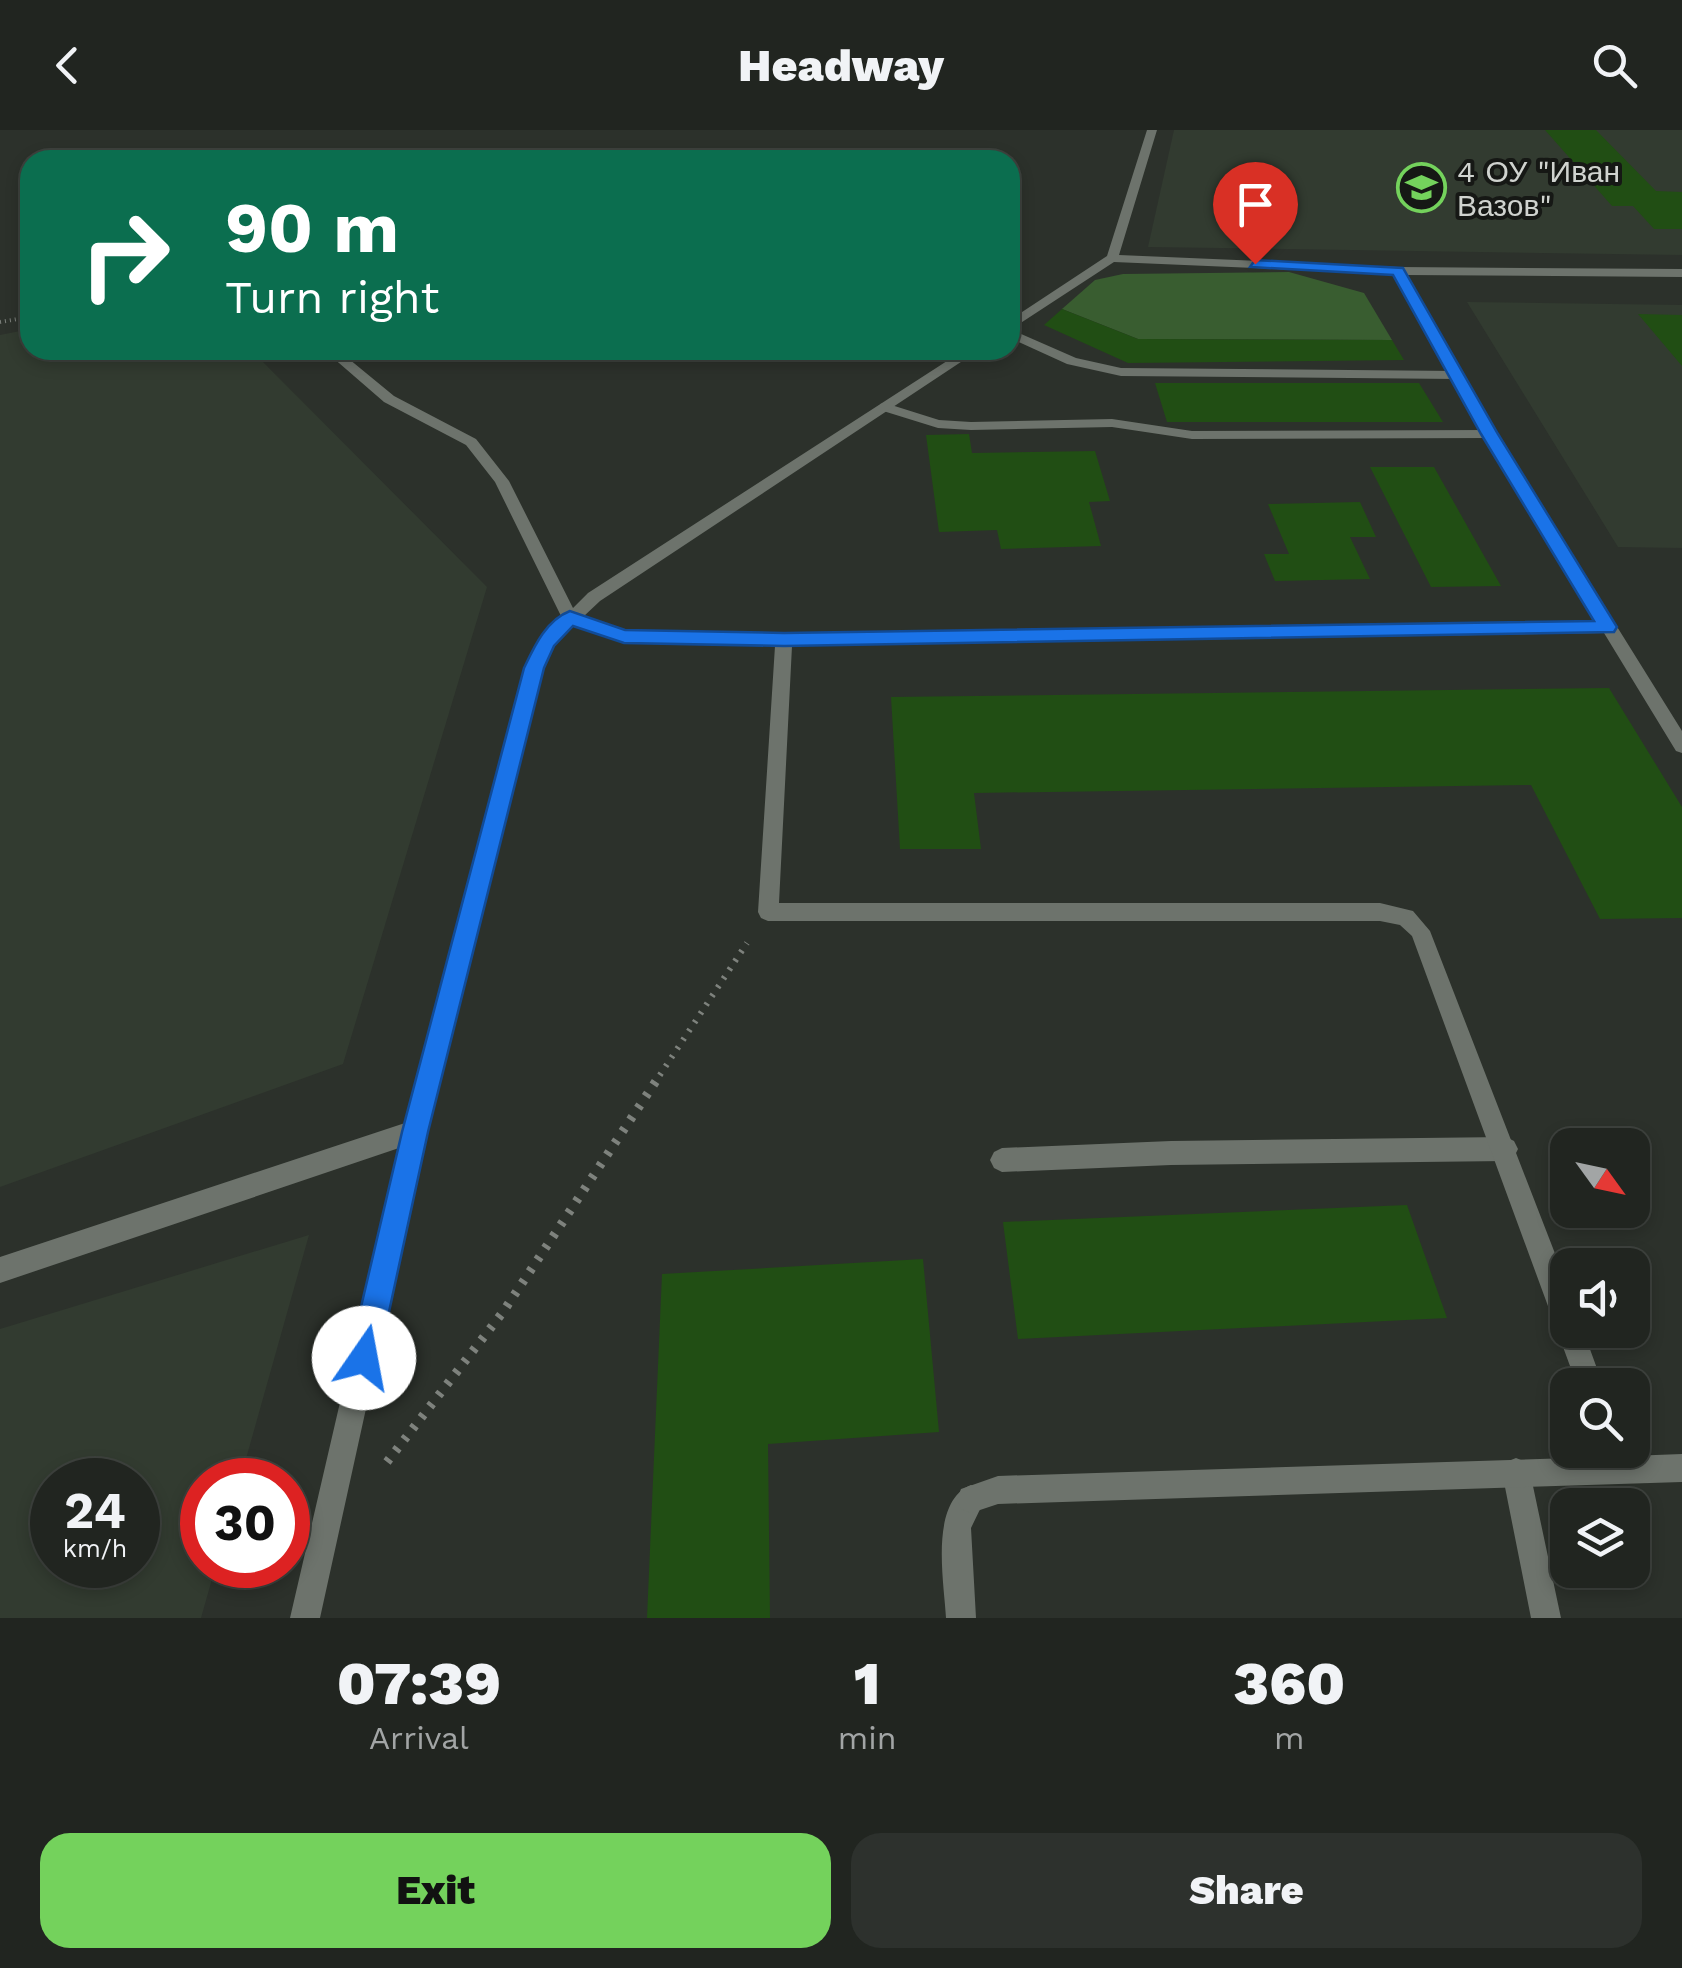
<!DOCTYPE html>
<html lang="en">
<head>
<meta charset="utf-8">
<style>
	:root { --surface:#212520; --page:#2d312d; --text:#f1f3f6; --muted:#a2a5a5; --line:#3e423e; --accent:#74d25c }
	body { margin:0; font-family:"Work Sans",sans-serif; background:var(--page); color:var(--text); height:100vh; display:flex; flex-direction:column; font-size:38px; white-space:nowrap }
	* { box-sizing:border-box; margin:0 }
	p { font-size:32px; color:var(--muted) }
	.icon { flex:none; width:55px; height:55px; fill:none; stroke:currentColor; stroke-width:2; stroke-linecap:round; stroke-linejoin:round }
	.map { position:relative; height:1488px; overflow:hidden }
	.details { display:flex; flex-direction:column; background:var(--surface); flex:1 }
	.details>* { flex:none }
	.top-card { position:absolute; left:20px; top:20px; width:1000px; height:210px; border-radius:30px; box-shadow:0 5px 15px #0003,0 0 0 2px var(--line); background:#0b6e4f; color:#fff; overflow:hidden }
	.needle { width:65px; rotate:123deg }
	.buttons { position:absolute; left:1550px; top:998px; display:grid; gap:20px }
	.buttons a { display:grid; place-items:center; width:100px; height:100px; border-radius:20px; background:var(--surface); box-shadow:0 5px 15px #0003,0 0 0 2px var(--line); font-size:50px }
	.speed { position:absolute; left:30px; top:1328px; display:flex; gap:20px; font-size:50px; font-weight:700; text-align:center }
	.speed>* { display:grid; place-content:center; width:130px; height:130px; border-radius:50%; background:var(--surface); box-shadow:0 5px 15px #0003,0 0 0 2px var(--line); line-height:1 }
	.speed small { font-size:25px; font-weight:400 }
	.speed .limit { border:15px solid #d22; background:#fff; color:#111 }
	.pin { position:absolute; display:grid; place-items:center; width:85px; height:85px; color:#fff; margin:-102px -42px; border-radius:50% 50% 50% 0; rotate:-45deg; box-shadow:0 0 10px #0007 }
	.pin .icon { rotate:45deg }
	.me { position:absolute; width:110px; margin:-55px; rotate:12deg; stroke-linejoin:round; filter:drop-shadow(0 0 8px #0008) }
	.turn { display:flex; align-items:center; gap:35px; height:210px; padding:0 40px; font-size:45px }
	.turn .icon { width:130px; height:130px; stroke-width:2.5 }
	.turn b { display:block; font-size:70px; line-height:85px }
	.eta { display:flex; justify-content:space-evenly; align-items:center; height:170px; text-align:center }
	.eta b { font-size:60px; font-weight:800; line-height:70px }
	.button { display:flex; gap:20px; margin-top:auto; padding:20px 40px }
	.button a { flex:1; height:115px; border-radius:30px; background:var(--accent); color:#111; font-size:40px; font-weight:800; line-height:115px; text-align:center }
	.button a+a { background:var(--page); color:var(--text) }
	header { display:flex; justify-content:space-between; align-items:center; height:130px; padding:0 40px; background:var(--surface); font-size:45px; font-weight:800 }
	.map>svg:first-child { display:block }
	.built { fill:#323b30; fill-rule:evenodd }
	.green { fill:#395d30 }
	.building { fill:#214e14 }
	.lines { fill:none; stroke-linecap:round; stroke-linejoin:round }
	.path-far2 { stroke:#7e827d; stroke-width:4; stroke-dasharray:1 4; stroke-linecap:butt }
	.path-far1 { stroke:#7e827d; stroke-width:6; stroke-dasharray:2.5 8; stroke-linecap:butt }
	.path { stroke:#7e827d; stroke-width:9; stroke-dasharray:4 10; stroke-linecap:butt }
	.service { fill:#6d736c; fill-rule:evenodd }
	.minor { fill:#6d736c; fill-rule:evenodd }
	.route { fill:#1a73e8; stroke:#114b97; stroke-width:2.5 }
	.labels { text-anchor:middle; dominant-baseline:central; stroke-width:8; stroke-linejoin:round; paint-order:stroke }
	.far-poi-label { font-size:30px; fill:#d0d3cf; stroke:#161815; text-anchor:start }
</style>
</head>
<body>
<header><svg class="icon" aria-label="back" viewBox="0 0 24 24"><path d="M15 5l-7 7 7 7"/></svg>Headway<svg class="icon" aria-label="search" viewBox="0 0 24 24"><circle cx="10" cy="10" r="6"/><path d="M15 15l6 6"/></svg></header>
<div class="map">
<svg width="1682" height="1488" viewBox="0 0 1682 1488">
	<rect width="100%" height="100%" fill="#2c312b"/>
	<path class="built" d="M 1174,0 L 1682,0 L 1682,125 L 1148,117 Z
		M 1467,172 L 1682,175 L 1682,418 L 1618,417 Z
		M 30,199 L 30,220 L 251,220 L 487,457 L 343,934 L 0,1057 L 0,205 Z
		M 309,1105 L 240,1350 L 202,1350 L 202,1435 L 216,1435 L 201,1488 L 0,1488 L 0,1199 ZM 52,1350 L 138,1350 L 138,1435 L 52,1435 Z"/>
	<path class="green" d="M 1289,142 L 1364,163 L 1392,210 L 1138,209 L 1062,179 L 1095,150 L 1123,144 Z"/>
	<path class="building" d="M 1545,0 L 1596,0 L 1656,61 L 1682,62 L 1682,99 L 1654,99 L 1633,76 L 1612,76 Z
		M 1062,179 L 1138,209 L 1392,210 L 1404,230 L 1128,233 L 1044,195 Z
		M 1638,184 L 1682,185 L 1682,236 Z
		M 1155,253 L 1419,253 L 1443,292 L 1167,292 Z
		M 969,304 L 972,323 L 1095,321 L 1110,371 L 1089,372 L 1101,416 L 1001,419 L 997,400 L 939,402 L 926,305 Z
		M 1370,337 L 1434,337 L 1501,456 L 1431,457 Z
		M 1360,372 L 1376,407 L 1350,407 L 1370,449 L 1275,451 L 1264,424 L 1289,424 L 1268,374 Z
		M 1609,558 L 1682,677 L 1682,788 L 1600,789 L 1531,655 L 974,663 L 981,719 L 900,719 L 891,567 Z
		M 1407,1075 L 1447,1188 L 1018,1209 L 1003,1092 Z
		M 923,1129 L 939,1302 L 768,1314 L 770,1488 L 647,1488 L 662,1144 Z"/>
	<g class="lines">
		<path class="path-far2" d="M 0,192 L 30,187"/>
		<path class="path-far1" d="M 654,954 L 747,813"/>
		<path class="path" d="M 387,1332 L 503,1182 L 656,951"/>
		<path class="service" d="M 1010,199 L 1076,228 L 1121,238 L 1457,241 L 1464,245 L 1457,249 L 1121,246 L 1067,234 L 1010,208 Z
			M 885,273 L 939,290 L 971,292 L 1112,289 L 1192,301 L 1490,300 L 1497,304 L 1490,308 L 1192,309 L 1112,297 L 971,300 L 938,298 L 880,280 L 880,274 Z
			M 1506,1007 L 1514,1011 L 1518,1019 L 1514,1027 L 1506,1031 L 1171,1035 L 1002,1042 L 994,1038 L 990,1030 L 994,1022 L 1002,1018 L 1171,1011 Z
			M 1516,1328 L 1526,1332 L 1530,1342 L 1561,1488 L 1531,1488 L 1502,1342 L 1506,1332 Z
			M 971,1355 L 981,1359 L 985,1369 L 971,1398 L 976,1488 L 946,1488 C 944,1451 929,1372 971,1355 Z"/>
		<path class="minor" d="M 1147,0 L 1157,0 L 1119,125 L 1398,137 L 1682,139 L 1682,147 L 1406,145 L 1497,304 L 1682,601 L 1682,623 L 1676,621 L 1604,503 L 792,516 L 779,773 L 1380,773 L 1413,781 L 1430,801 L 1568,1157 L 1568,1200 L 1583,1200 L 1603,1255 L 1577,1255 L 1412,806 L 1400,795 L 1380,791 L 768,791 L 761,788 L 758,782 L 775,516 L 624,513 L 574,496 L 553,516 L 543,538 L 427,1001 L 320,1488 L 290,1488 L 399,1018 L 0,1153 L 0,1127 L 405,993 L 525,538 L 540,509 L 562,488 L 495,352 L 466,315 L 384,272 L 324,220 L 338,220 L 394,266 L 476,309 L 509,351 L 573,478 L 588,463 L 964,220 L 979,220 L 600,471 L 583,487 L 625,501 L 784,504 L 1597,491 L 1483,304 L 1394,144 L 1114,132 L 1010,200 L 1010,190 L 1107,126 Z
			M 1599,1320 L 1627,1320 L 1629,1326 L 1682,1324 L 1682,1352 L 998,1374 L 971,1383 L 961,1379 L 957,1369 L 961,1359 L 998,1346 L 1602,1327 Z"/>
	</g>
	<path class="route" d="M 1255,130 L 1403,138 L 1498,304 L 1617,497 L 1614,502 L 784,516 L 624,513 L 573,496 L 554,516 L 544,538 L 428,1002 L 379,1228 L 375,1238 L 364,1243 L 354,1238 L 349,1228 L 402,1002 L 524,538 C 534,517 546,490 570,481 L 625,500 L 784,503 L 1594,491 L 1481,304 L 1393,145 L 1250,137 Z"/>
	<defs>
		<symbol id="school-ring" viewBox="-11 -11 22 22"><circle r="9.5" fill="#161815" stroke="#74d25c" stroke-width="1.5"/><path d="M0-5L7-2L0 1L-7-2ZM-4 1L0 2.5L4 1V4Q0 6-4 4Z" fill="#74d25c"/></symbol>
	</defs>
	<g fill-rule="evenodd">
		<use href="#school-ring" x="1394" y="30" width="55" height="55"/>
	</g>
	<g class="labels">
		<g class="far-poi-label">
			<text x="1457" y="41">4 ОУ "Иван<tspan x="1457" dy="34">Вазов"</tspan></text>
		</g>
	</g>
</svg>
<div class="buttons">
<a><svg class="needle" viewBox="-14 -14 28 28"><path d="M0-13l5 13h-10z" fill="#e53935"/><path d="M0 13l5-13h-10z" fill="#a2a5a5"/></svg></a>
<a><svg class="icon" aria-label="sound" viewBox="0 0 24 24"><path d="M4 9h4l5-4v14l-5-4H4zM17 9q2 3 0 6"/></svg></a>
<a><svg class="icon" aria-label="search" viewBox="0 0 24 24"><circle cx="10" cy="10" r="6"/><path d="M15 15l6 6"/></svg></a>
<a><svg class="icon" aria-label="layers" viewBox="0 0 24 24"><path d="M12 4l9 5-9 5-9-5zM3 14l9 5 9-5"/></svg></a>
</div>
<div class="speed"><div>24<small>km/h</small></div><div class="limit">30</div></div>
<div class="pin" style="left:1255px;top:134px;background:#d93025"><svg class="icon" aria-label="arrive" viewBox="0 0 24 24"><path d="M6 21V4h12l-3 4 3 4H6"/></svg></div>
<svg class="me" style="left:364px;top:1228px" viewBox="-20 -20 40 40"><circle r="19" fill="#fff"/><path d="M0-13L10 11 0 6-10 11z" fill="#1a73e8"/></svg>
<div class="top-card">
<div class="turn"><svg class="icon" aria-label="right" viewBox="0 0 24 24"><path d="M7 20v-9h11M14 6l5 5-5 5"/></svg><div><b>90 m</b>Turn right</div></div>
</div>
</div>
<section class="details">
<div class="eta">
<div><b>07:39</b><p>Arrival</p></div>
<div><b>1</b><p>min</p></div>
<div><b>360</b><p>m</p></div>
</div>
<div class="button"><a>Exit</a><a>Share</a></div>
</section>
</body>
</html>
